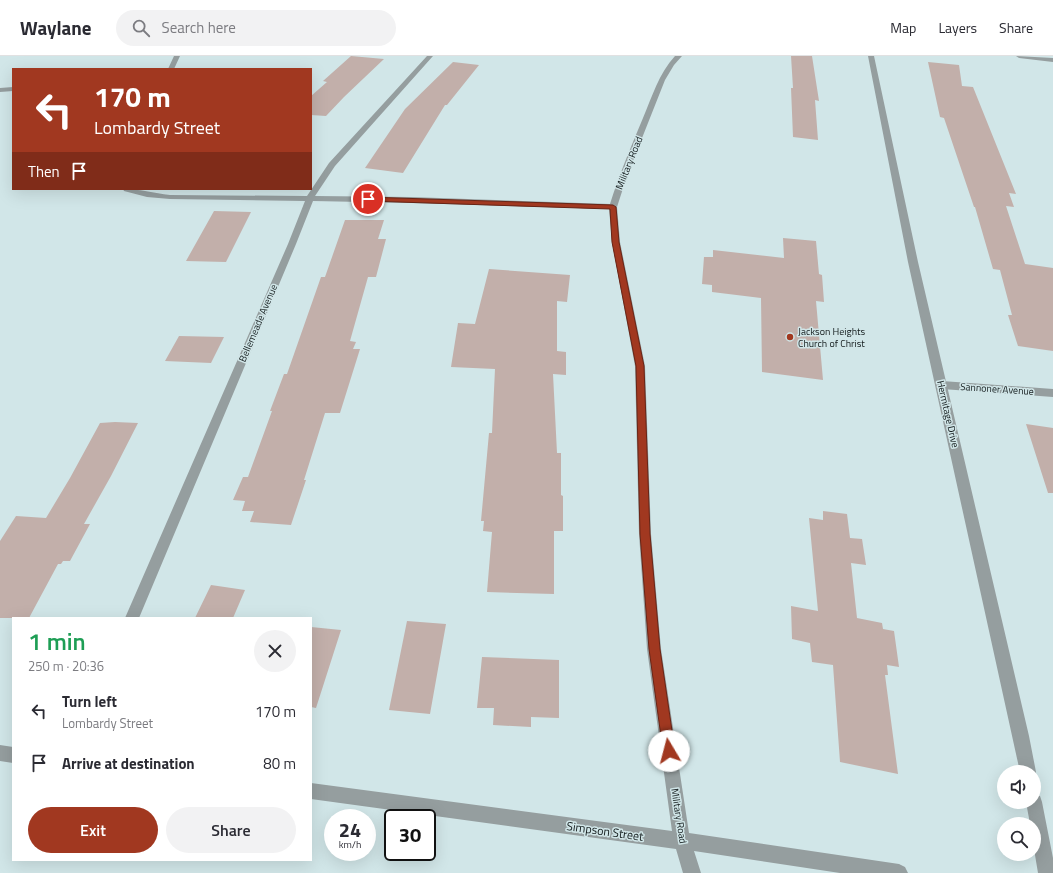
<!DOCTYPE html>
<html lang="en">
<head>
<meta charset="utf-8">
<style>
	:root { --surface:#fff; --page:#f2f2f3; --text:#2b2b33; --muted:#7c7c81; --line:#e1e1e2; --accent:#a13820 }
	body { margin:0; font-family:"Titillium Web",sans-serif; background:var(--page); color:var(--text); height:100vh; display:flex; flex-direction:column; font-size:15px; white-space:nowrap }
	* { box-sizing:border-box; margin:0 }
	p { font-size:13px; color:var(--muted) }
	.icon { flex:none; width:22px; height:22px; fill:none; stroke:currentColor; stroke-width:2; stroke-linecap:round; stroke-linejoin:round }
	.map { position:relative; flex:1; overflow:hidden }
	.sheet { position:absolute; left:12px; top:561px; width:300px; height:244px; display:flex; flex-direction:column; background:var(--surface); border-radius:0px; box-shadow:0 4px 16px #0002 }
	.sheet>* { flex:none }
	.top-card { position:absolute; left:12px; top:12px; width:300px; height:122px; border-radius:0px; box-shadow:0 4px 16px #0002; background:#a13820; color:#fff; overflow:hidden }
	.tools { position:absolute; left:997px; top:709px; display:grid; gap:8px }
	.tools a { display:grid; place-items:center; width:44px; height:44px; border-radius:50%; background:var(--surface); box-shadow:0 4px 16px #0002; font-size:20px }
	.speed { position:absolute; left:324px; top:753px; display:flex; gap:8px; font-size:20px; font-weight:700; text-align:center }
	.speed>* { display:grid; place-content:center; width:52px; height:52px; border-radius:50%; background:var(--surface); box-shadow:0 4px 16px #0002; line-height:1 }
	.speed small { font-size:10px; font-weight:400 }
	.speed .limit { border:2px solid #111; border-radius:6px; background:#fff; color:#111 }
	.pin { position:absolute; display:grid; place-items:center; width:34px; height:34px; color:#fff; margin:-17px; border:2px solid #fff; border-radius:50%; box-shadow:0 1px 4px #0007 }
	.me { position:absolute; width:44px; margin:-22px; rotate:352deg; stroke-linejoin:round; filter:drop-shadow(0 0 3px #0008) }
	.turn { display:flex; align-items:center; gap:14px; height:84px; padding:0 16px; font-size:18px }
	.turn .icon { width:52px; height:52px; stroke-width:2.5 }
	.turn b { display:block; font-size:28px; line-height:34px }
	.then { display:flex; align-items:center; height:38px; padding:0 16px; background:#0003; gap:8px; font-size:15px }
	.round { display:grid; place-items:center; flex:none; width:42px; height:42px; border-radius:21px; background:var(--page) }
	.headline { display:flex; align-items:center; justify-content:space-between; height:68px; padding:0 16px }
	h1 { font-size:24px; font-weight:600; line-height:30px; color:#1e9e55 }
	.button { display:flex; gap:8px; margin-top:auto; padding:8px 16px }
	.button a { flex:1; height:46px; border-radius:24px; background:var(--accent); color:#fff; font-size:16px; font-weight:600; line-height:46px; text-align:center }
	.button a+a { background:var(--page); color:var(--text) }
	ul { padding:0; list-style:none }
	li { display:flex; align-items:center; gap:12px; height:52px; padding:0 16px }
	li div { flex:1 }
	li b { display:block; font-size:15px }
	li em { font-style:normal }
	header { display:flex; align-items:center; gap:24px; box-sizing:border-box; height:56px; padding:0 20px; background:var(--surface); border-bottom:1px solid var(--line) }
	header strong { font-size:19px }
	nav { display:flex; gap:22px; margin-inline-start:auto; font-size:14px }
	.search { width:280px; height:36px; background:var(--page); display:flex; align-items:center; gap:10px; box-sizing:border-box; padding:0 14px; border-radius:22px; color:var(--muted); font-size:15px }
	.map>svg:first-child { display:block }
	.building { fill:#c2afaa }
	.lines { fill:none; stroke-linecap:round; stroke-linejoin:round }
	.minor { fill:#959e9f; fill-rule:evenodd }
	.tertiary { fill:#959e9f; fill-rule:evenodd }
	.route { fill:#a13820; stroke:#692415 }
	.poi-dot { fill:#a13820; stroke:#d1e6e8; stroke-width:1.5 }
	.labels { text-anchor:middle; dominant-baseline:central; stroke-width:3; stroke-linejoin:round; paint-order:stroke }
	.street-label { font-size:10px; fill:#121a1b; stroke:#d1e6e8 }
	.poi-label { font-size:10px; fill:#121a1b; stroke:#d1e6e8; text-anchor:start }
	.near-street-label { font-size:12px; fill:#121a1b; stroke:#d1e6e8 }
</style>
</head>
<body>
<header>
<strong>Waylane</strong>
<div class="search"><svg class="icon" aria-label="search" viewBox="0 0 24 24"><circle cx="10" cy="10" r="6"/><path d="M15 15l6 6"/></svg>Search here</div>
<nav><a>Map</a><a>Layers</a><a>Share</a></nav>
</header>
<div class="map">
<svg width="1053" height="817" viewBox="0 0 1053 817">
	<rect width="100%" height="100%" fill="#d1e6e8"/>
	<path class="building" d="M 351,0 L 384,3 L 344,41 L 326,60 L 311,59 L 311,40 L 327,26 L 323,25 Z
		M 791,0 L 812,0 L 819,45 L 815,44 L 818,84 L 793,81 L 791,32 L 793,32 Z
		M 453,6 L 479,9 L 447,49 L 445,49 L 403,117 L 365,112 L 405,53 Z
		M 928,6 L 959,9 L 962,30 L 973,31 L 1016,138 L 1009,137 L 1014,151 L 1006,150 L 1025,208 L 1053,212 L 1053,295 L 1018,290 L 1016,284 L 1008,259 L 1012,259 L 1000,214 L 993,213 L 975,151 L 974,151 L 944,62 L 940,61 Z
		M 214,155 L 251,156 L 226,206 L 186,205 Z
		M 345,164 L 384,164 L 378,183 L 386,183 L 376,221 L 368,221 L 350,285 L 356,286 L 353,293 L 360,293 L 340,357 L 325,357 L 304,424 L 306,424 L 291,469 L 250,466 L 254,455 L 242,455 L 245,445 L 233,444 L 243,421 L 248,421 L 272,355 L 270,355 L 284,318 L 287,318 L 321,221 L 325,221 Z
		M 783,182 L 816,185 L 819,218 L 822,219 L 824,246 L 816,245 L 823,324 L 762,316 L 761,242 L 712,236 L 712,229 L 702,228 L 704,201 L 713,201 L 713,194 L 784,202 Z
		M 489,213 L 570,219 L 567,246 L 557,245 L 557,295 L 566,296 L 566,319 L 553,318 L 557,397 L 561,397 L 561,439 L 563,440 L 563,475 L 554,475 L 554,538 L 487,536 L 492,476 L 483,475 L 484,465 L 481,465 L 489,377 L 492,377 L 495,313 L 451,311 L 458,267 L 475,268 Z
		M 179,280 L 224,281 L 211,307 L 165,305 Z
		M 115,366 L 138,367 L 111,420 L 84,468 L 90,468 L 70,505 L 63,505 L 61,508 L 58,508 L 29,562 L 0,562 L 0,485 L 16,460 L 46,462 L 70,422 L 100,367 Z
		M 1026,368 L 1053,372 L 1053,437 L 1048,437 Z
		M 823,455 L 847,458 L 850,482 L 862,483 L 866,509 L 851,507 L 857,562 L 882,567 L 883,573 L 894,575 L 899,611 L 887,609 L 888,619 L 885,619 L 898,718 L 840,706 L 833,609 L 812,606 L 810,587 L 792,583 L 791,550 L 818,555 L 809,462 L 823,464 Z
		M 211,529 L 245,534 L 233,562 L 195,562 Z
		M 407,565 L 446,568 L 430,658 L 389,654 Z
		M 311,571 L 341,574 L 316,652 L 311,651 Z
		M 482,601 L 559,604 L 559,662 L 531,661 L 531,671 L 493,669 L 494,652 L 477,652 Z"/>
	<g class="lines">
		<path class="minor" d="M 174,0 L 180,0 L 174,13 L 168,13 Z
			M 427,0 L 433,0 L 335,110 L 315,140 L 411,141 L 610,148 C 619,119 631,91 643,62 C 652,41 659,17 675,0 L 682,0 L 674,9 L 665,24 L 627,120 L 617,151 L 620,186 L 645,310 L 651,478 L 661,593 L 689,777 L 899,808 L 905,811 L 908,817 L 840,817 L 694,795 L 701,817 L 683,817 L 676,793 L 311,743 L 311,727 L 672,775 L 647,593 L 639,478 L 635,310 L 612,186 L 609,153 L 411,147 L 313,145 L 296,188 L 139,562 L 125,562 L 288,188 L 305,145 L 170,143 L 147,141 L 124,135 L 123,133 C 139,133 154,137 170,139 L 307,140 L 329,107 Z
			M 1016,0 L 1053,2 L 1053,6 L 1019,2 Z
			M 13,31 L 13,35 L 0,36 L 0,32 Z
			M 942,325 L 1053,333 L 1053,341 L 942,333 L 938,332 L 937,329 L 938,326 Z
			M 0,689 L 13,691 L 13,707 L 0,705 Z"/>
		<path class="tertiary" d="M 868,0 L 874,0 L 918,206 L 1029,680 L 1036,716 L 1034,721 L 1034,716 L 1020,716 L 908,206 Z
			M 1034,738 L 1040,740 L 1042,746 L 1053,802 L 1053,817 L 1038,817 L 1034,793 L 1034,768 L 1030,768 L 1026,746 L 1034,746 Z"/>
	</g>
	<path class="route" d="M 366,141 L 613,149 L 616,151 L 619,186 L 644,310 L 650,478 L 660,593 L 675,695 L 673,700 L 669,701 L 665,700 L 663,695 L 649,593 L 640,478 L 636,310 L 612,186 L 610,153 L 368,145 L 366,144 Z"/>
	<circle class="poi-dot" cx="790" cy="281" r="4"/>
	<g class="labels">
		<g class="street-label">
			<text transform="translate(629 107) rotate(-68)">Military Road</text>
			<text transform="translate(258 267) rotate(-67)">Bellemeade Avenue</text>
			<text transform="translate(997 333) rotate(4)">Sannoner Avenue</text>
			<text transform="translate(948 358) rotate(77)">Hermitage Drive</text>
			<text transform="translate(679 760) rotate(81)">Military Road</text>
		</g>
		<g class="poi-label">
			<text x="798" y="275">Jackson Heights<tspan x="798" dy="12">Church of Christ</tspan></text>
		</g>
		<g class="near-street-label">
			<text transform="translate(605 775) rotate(8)">Simpson Street</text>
		</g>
	</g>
</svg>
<div class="tools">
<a><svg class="icon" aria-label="sound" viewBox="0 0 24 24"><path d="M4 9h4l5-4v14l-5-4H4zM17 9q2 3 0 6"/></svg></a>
<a><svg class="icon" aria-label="search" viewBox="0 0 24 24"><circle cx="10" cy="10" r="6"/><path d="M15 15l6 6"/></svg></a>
</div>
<div class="speed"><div>24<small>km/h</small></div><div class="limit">30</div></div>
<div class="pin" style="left:368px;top:143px;background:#d93025"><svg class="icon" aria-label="arrive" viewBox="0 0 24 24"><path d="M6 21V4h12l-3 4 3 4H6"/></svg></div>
<svg class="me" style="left:669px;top:695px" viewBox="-20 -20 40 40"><circle r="19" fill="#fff"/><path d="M0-13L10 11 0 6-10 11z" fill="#a13820"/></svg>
<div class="top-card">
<div class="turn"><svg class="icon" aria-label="left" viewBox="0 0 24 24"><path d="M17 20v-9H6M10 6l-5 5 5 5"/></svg><div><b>170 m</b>Lombardy Street</div></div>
<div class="then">Then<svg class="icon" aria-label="arrive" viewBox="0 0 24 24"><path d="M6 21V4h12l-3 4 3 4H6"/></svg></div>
</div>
<section class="sheet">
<div class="headline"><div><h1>1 min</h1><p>250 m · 20:36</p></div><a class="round"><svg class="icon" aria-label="close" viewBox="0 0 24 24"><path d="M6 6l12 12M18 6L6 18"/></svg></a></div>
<ul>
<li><svg class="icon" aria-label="left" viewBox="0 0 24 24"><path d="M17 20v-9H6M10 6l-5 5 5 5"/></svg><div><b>Turn left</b><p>Lombardy Street</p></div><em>170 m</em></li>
<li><svg class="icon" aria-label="arrive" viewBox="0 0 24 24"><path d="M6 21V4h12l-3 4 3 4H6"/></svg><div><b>Arrive at destination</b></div><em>80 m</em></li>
</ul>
<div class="button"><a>Exit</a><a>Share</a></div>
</section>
</div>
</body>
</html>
